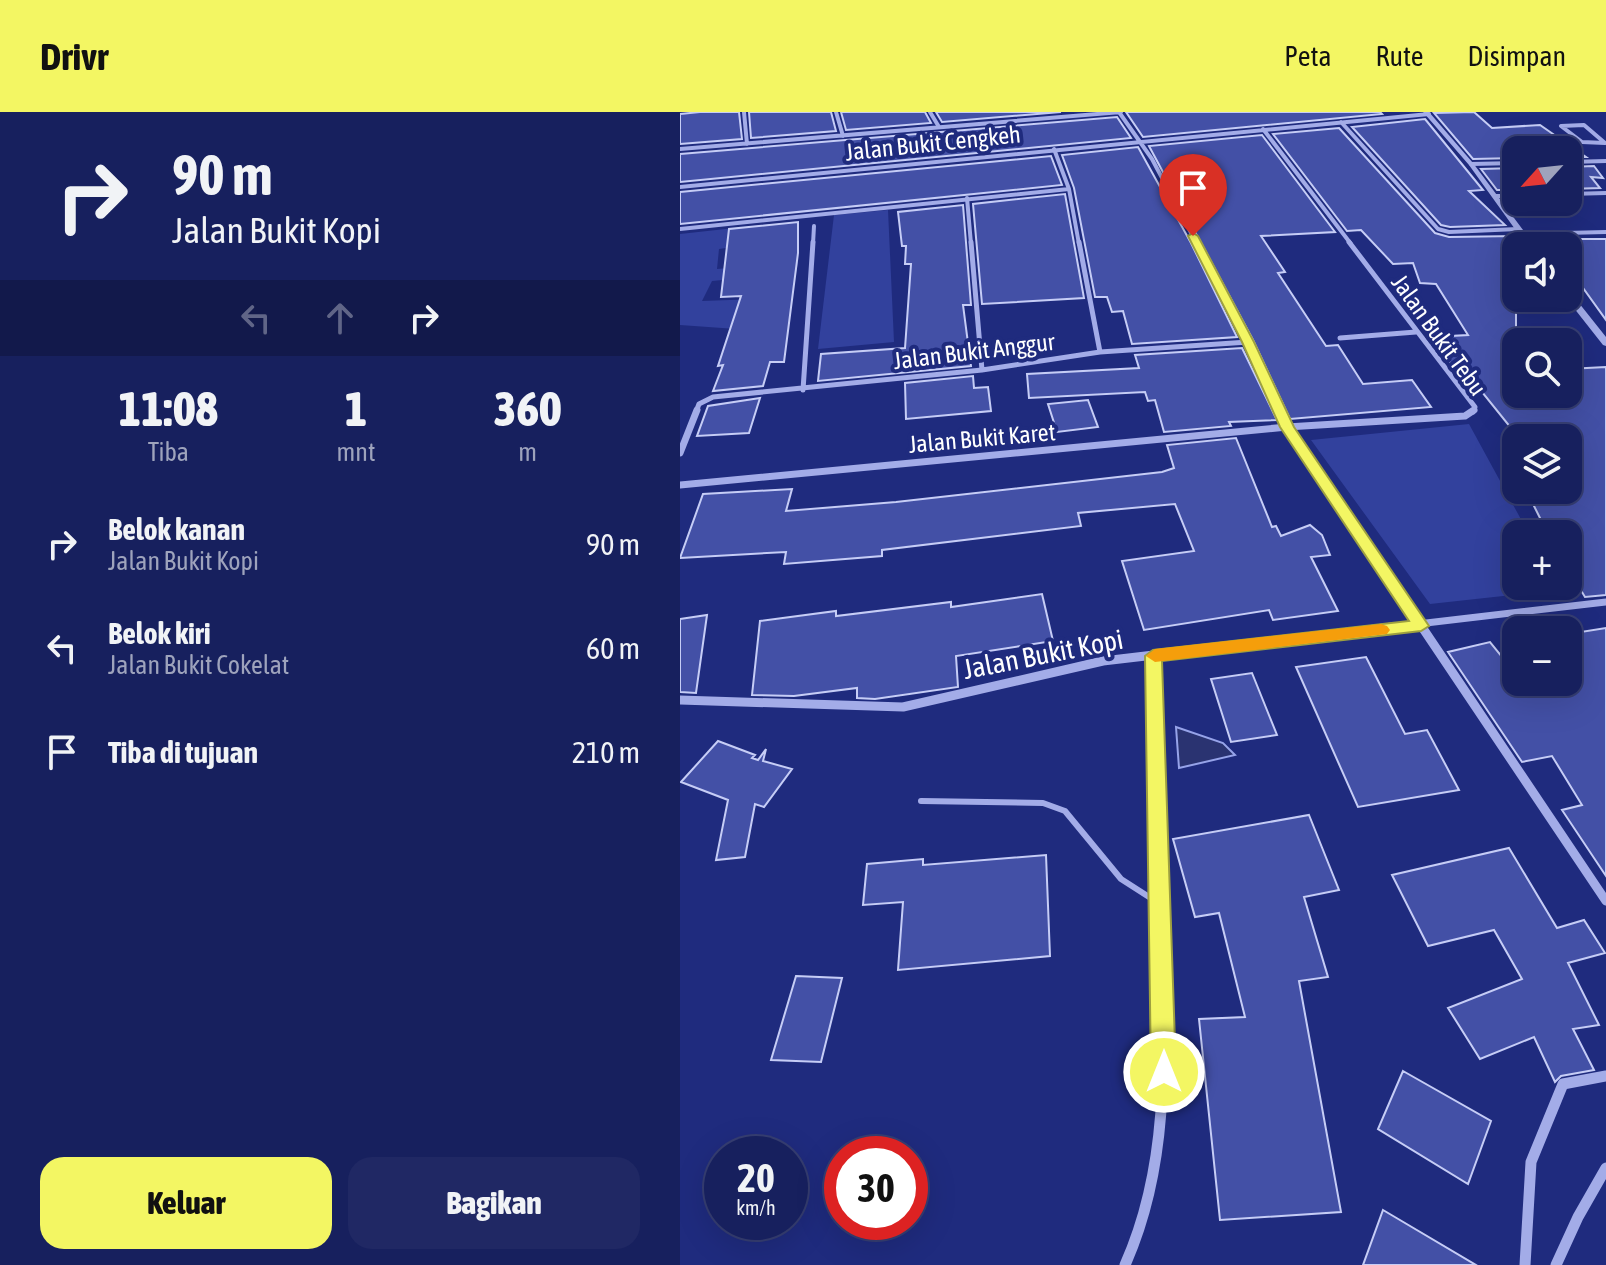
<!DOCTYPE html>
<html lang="id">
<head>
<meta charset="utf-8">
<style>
	:root { --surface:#17205e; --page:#202864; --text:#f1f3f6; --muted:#9ea3bc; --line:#363e73; --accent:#f3f663 }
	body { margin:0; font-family:"Asap Condensed",sans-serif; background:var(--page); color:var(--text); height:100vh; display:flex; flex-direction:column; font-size:30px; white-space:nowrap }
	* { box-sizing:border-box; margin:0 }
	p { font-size:26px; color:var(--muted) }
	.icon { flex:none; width:44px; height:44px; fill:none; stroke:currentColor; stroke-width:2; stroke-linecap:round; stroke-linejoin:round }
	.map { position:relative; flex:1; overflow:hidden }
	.sheet { display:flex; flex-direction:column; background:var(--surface); width:680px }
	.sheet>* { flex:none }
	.top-card { background:#17205e; color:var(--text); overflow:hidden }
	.needle { width:52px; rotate:243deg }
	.tools { position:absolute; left:822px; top:24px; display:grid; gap:16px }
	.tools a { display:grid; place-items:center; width:80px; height:80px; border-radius:16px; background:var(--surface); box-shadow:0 8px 32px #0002,0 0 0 2px var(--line); font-size:40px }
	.speed { position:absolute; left:24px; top:1024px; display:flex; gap:16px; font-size:40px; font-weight:700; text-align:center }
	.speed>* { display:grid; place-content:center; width:104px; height:104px; border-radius:50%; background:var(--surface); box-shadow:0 8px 32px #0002,0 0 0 2px var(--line); line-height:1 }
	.speed small { font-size:20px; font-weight:400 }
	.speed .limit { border:12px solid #d22; background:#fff; color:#111 }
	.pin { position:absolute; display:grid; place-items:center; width:68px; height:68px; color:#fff; margin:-82px -34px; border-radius:50% 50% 50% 0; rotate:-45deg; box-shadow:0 0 8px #0007 }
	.pin .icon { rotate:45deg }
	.me { position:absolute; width:88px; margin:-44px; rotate:0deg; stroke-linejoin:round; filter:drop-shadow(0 0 6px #0008) }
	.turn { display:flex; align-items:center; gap:28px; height:168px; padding:0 40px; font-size:36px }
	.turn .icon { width:104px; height:104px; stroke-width:2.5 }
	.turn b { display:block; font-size:56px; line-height:68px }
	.lanes { display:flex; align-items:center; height:76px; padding:0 40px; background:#0003; justify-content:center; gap:40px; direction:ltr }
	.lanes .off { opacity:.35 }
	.eta { display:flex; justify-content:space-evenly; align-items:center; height:136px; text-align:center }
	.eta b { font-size:48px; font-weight:800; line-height:56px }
	.cta { display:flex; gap:16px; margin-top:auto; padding:16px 40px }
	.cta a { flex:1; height:92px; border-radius:24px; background:var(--accent); color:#111; font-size:32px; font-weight:800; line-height:92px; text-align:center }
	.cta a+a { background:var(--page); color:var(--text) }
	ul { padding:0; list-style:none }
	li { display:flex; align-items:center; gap:24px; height:104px; padding:0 40px }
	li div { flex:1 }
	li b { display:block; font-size:30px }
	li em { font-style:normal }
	header { display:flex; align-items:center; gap:48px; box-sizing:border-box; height:112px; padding:0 40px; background:var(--accent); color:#111 }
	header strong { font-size:38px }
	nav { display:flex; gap:44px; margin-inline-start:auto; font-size:28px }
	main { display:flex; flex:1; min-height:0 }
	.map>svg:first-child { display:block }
	.green { fill:#32419d }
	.water { fill:#2a3371; stroke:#96a3e9; stroke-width:2 }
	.building { fill:#4350a6; stroke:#c6cdf6; stroke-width:2 }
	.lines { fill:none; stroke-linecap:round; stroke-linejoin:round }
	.service { stroke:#a3ace8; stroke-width:6 }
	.minor-far4 { stroke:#a3ace8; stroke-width:4 }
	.minor-far3 { stroke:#a3ace8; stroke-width:5 }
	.minor-far2 { stroke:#a3ace8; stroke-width:7 }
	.minor-far1 { stroke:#a3ace8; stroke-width:9 }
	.minor { stroke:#a3ace8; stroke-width:11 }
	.tertiary { fill:#a3ace8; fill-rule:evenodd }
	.route { fill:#f3f663; stroke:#9ea040; stroke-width:2 }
	.slow { fill:#f59e0b }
	.labels { text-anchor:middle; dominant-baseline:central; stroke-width:8; stroke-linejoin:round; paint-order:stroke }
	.far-street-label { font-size:24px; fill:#fff; stroke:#1f2b7e }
	.street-label { font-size:28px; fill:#fff; stroke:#1f2b7e }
</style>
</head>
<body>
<header>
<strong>Drivr</strong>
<nav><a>Peta</a><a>Rute</a><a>Disimpan</a></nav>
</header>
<main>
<section class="sheet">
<div class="top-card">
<div class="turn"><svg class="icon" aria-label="right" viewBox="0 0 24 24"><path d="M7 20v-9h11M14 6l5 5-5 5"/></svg><div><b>90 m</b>Jalan Bukit Kopi</div></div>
<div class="lanes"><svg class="icon off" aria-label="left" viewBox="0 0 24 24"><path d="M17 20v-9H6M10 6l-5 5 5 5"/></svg><svg class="icon off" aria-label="ahead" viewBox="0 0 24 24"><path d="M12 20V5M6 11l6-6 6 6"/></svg><svg class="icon" aria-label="right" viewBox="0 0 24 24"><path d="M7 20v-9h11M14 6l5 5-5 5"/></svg></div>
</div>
<div class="eta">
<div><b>11:08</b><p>Tiba</p></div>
<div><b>1</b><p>mnt</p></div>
<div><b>360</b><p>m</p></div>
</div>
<ul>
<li><svg class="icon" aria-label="right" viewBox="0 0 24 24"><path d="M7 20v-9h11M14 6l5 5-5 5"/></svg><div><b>Belok kanan</b><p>Jalan Bukit Kopi</p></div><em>90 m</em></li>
<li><svg class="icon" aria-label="left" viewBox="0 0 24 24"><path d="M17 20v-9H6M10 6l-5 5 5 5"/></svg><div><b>Belok kiri</b><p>Jalan Bukit Cokelat</p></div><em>60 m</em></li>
<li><svg class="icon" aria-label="arrive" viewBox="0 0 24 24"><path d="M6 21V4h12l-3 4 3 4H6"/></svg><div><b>Tiba di tujuan</b></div><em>210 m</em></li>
</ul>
<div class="cta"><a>Keluar</a><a>Bagikan</a></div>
</section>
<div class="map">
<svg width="926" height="1153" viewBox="0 0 926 1153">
	<rect width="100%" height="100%" fill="#1f2b7e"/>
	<path class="green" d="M 208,98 L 214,230 L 138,237 L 154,103 Z
		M 91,112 L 87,130 L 39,137 L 37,157 L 118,150 L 116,161 L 32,169 L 22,189 L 102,186 L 56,217 L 0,213 L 0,122 Z
		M 789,312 L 849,422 L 836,422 L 836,474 L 877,474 L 879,478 L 750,492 L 631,328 Z"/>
	<path class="water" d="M 496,615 L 543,631 L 555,643 L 499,656 Z"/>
	<path class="building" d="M 20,0 L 59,0 L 62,27 L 0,32 L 0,2 Z
		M 69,0 L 151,0 L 156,19 L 71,26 Z
		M 161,0 L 245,0 L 251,11 L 166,18 Z
		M 256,0 L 381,0 L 262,10 Z
		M 446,0 L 700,0 L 702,2 L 463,25 Z
		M 794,0 L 812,16 L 860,13 L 906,45 L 888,45 L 888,38 L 836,38 L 836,46 L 793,47 L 754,1 Z
		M 437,5 L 451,26 L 0,70 L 0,42 Z
		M 745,7 L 803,78 L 789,79 L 825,113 L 770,115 L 761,113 L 672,15 Z
		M 659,16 L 755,121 L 769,125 L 836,124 L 836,282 L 888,282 L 888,257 L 926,255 L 926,483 L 905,485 L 888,457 L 888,422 L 868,422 L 846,378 L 888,378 L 888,326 L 839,326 L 782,255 L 774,256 L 752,225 L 788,223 L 756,172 L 740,171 L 733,151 L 713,152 L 681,118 L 667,119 L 593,22 Z
		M 582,23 L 655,120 L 581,124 L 605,160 L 598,161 L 646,234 L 658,233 L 683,272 L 732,268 L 751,295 L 610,307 L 573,228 L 469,34 Z
		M 458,35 L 511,131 L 557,225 L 452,232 L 443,199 L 432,200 L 427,185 L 415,185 L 394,76 L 382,43 Z
		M 371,44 L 382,73 L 0,112 L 0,80 Z
		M 914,54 L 923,66 L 911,65 L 920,76 L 888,77 L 888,55 Z
		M 836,56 L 836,78 L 817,78 L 801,57 Z
		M 385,82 L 404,186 L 302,192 L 293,92 Z
		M 283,93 L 291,193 L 283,193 L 291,254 L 138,269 L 141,242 L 225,236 L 231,152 L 225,152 L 226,134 L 222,134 L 218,100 Z
		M 118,110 L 118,141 L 104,250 L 90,250 L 83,274 L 33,279 L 43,253 L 38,254 L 61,184 L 41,185 L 49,117 Z
		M 867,127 L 926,127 L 926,208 L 888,155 L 888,134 L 872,134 Z
		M 562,236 L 597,308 L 549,310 L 551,314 L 484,320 L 475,288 L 468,289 L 465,280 L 349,286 L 347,262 L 459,256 L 455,243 Z
		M 293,264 L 294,276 L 308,275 L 311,299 L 226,307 L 225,271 Z
		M 80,286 L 69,321 L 17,324 L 28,294 Z
		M 408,288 L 418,315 L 377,320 L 368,292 Z
		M 556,326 L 592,415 L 596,414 L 601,424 L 630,413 L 642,423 L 650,443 L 631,445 L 658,499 L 593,508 L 589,498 L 464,518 L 442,449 L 514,439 L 495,392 L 398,401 L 401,414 L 202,438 L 202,444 L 104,452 L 106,440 L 0,446 L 23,382 L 112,377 L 106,399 L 216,390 L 482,360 L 494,356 L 487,333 Z
		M 362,482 L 373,529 L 276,544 L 278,575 L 195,587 L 177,586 L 177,576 L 114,584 L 72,583 L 80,509 L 156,499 L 156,504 L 271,490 L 271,495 Z
		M 27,503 L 16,581 L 0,580 L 0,507 Z
		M 926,516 L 926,764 L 882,698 L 902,693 L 872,644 L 842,650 L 768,540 L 810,530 L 836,562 L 836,570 L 888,570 L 888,522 Z
		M 686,545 L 725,622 L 747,618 L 779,678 L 678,695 L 616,555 Z
		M 572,561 L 597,623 L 551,630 L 531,567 Z
		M 38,629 L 75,643 L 72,646 L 78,648 L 86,637 L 83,649 L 112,657 L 84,695 L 75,692 L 65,745 L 36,748 L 48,688 L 1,670 Z
		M 629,703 L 659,778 L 624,785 L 648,865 L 619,869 L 661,1100 L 540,1108 L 519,907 L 565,905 L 539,801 L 515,805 L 493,727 Z
		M 829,736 L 877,816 L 904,808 L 925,841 L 888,851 L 919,913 L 893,917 L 914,958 L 881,964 L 875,970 L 854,925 L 800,947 L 768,896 L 842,867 L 814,818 L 748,834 L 712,763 Z
		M 366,743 L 370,844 L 218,858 L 223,790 L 183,793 L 187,752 L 243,747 L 243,753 Z
		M 116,864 L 162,866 L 141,950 L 91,948 Z
		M 723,959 L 811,1009 L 788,1072 L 698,1017 Z
		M 703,1098 L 796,1153 L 683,1153 Z"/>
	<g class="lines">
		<path class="service" d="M 241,689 L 363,691 L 385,699 L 441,767 L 480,792"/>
		<path class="minor-far4" d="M 64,0 L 67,32
			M 156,0 L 163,24
			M 250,0 L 259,15
			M 439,0 L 472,47 L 517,132
			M 661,10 L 758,117 L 769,120 L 838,117
			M 904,13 L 925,31 L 902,30 L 881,14 Z
			M 583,17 L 671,132
			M 0,37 L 441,0
			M 374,37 L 389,77 L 399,132
			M 888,50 L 926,49
			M 791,52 L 836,51
			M 0,75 L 749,2
			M 888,82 L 926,81
			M 815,84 L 836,84
			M 287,86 L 291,132
			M 0,117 L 389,77
			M 842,122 L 926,120
			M 133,132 L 134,114"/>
		<path class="minor-far3" d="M 291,130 L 302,258
			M 399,130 L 420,240
			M 516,130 L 600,300
			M 669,130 L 795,295 L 793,300
			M 660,226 L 736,220
			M 123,278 L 133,130
			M 16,300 L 19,292 L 33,285 L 302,258 L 420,240 L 568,230"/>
		<path class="minor-far2" d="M 599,298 L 607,315 L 743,517
			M 0,341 L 17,298
			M 0,373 L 607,315 L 785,304 L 794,298
			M 695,517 L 926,490"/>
		<path class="minor-far1" d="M 742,515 L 926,789
			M 473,544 L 479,796
			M 0,588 L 223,595 L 423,549 L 712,515"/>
		<path class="minor" d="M 445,1153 C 496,1039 482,915 479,794
			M 845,1153 L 851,1050 L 883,972 L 926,964
			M 876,1153 L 898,1105 L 926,1056"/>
		<path class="tertiary" d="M 743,0 L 749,0 L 793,51 L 855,134 L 847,134 L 789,53 Z
			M 888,180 L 891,181 L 926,225 L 926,234 L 923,233 L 886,186 L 888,186 Z"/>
	</g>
	<path class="route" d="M 513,121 L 518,124 L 574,230 L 614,315 L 749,514 L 741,519 L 482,549 L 496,960 L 493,969 L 484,972 L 475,969 L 471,960 L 465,544 L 473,538 L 729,509 L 600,315 L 562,230 L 508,124 Z"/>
	<path class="slow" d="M 701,512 L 707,514 L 710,518 L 707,522 L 475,550 L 466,544 L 475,537 Z"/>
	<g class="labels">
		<g class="far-street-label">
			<text transform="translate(253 31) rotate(-6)">Jalan Bukit Cengkeh</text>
			<text transform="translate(759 223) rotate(54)">Jalan Bukit Tebu</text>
			<text transform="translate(294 239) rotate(-7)">Jalan Bukit Anggur</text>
			<text transform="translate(302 326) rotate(-5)">Jalan Bukit Karet</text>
		</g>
		<g class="street-label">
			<text transform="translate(363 542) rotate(-11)">Jalan Bukit Kopi</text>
		</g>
	</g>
</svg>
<div class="tools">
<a><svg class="needle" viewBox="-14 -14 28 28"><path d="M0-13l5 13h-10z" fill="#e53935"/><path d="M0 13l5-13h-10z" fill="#9ea3bc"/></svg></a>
<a><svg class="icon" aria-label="sound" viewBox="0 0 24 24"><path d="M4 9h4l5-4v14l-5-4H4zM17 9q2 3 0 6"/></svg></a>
<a><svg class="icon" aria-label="search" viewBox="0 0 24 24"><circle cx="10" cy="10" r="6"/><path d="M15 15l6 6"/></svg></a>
<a><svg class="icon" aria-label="layers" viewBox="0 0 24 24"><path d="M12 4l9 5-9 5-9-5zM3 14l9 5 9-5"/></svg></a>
<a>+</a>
<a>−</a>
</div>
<div class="speed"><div>20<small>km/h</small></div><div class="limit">30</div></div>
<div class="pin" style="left:513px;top:124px;background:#d93025"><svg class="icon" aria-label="arrive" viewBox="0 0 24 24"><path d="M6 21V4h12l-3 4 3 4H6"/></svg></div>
<svg class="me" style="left:484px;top:960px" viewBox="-20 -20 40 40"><circle r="17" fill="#f3f663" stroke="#fff" stroke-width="3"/><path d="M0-11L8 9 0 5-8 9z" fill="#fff"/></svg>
</div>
</main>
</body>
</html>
